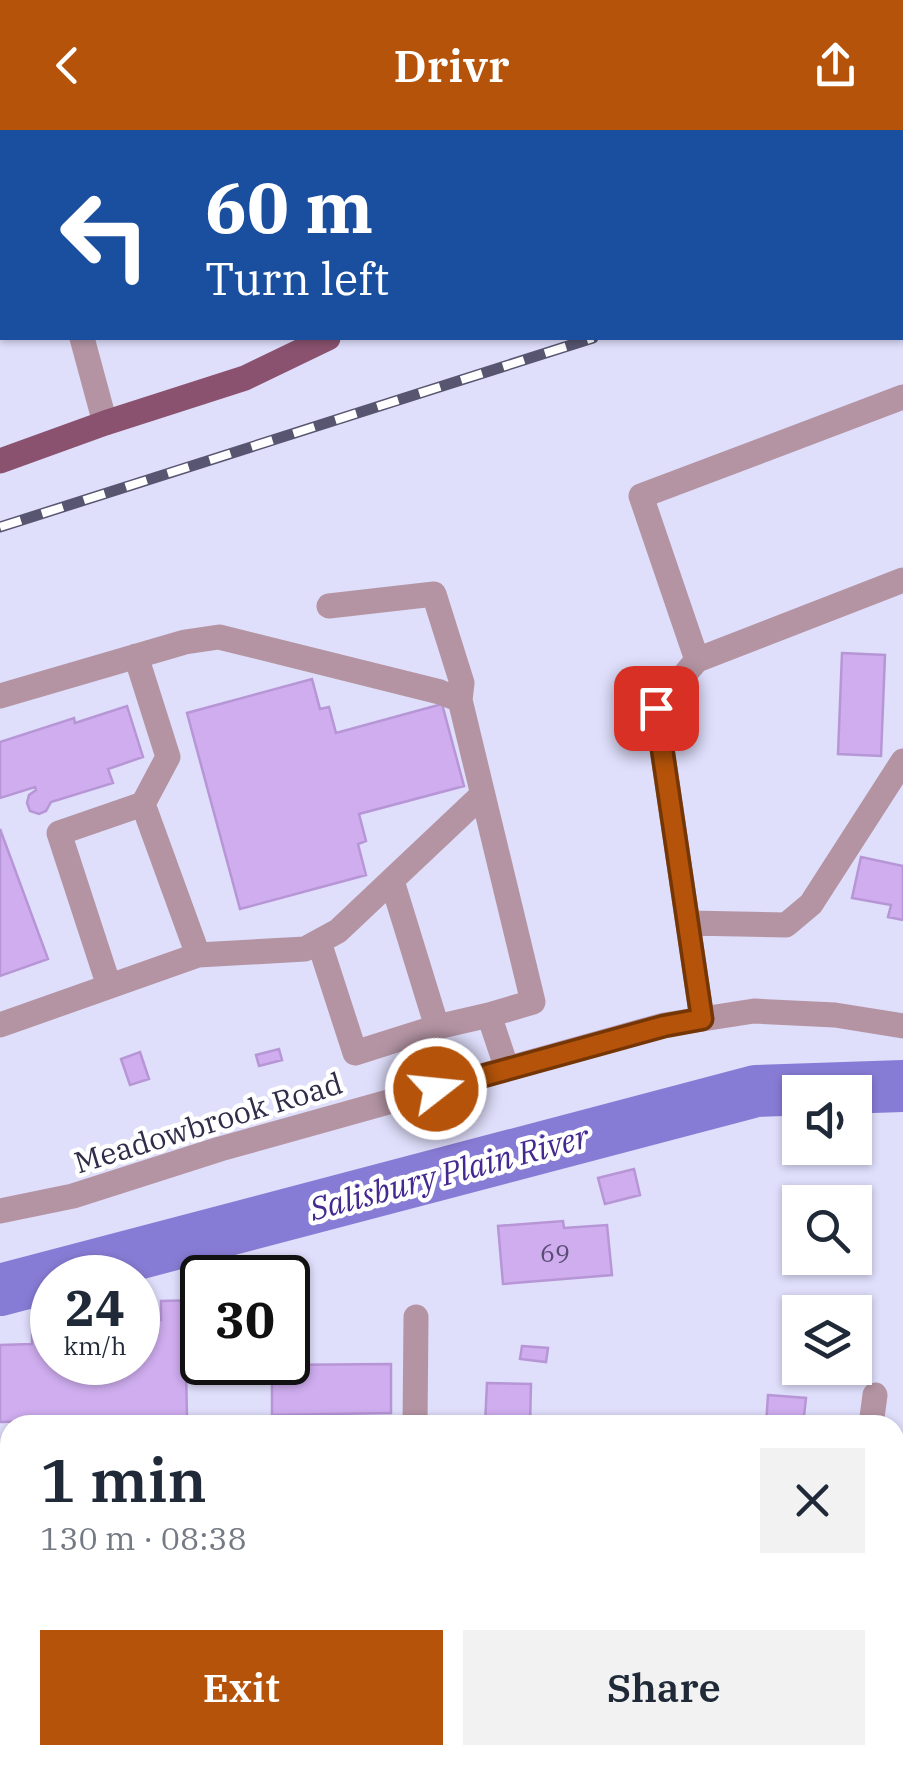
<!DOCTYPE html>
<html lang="en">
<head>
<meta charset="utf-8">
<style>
	:root { --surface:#fff; --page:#f2f2f3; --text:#1f2937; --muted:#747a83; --accent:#b45309 }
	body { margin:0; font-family:"IBM Plex Serif",serif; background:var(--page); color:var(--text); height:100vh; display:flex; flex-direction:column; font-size:38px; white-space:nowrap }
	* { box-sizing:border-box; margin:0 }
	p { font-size:32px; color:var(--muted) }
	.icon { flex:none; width:55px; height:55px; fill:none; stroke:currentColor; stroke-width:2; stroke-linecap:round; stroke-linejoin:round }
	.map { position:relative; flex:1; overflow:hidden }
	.drawer { position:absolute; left:0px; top:1285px; width:905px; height:350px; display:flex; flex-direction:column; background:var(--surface); border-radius:30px 30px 0 0; box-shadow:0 2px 8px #0004 }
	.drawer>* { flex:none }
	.hud { position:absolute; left:0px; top:0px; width:905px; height:210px; box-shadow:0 2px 8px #0004; background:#1a4fa0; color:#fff; overflow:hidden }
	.controls { position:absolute; left:782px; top:945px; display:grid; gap:20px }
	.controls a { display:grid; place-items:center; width:90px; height:90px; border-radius:0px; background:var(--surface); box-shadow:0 2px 8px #0004; font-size:50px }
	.speed { position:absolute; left:30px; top:1125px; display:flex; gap:20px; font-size:50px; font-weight:700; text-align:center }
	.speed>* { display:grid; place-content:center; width:130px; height:130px; border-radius:50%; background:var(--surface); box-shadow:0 2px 8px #0004; line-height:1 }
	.speed small { font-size:25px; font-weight:400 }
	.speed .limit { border:5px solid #111; border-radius:15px; background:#fff; color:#111 }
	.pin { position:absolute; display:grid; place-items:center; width:85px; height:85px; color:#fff; margin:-42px; border-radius:20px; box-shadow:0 5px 15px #0006 }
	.me { position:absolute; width:110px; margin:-55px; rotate:74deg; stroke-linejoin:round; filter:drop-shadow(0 0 8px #0008) }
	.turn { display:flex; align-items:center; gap:35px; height:210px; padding:0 40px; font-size:45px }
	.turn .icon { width:130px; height:130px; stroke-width:2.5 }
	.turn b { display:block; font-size:70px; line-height:85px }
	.round { display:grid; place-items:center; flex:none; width:105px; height:105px; border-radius:0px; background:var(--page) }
	.headline { display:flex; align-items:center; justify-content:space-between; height:170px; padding:0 40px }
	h1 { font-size:60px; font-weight:600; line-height:75px }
	.button { display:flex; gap:20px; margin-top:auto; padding:20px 40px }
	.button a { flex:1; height:115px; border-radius:0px; background:var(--accent); color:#fff; font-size:40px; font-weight:600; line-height:115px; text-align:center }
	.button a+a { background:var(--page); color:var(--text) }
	header { display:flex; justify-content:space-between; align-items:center; height:130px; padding:0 40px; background:var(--accent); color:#fff; font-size:45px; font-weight:600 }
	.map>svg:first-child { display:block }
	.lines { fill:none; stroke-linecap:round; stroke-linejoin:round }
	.river { stroke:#877cd5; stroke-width:52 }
	.building { fill:#cfadef; stroke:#b796d6; stroke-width:2.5 }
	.minor { stroke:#b494a3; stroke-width:25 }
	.major { stroke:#8a526f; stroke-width:25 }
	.rail-casing { stroke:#575570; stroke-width:11 }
	.rail { stroke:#fff; stroke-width:8; stroke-dasharray:22; stroke-linecap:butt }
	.route-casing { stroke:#753606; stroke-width:25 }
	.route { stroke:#b45309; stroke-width:18 }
	.labels { text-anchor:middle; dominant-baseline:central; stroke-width:9; stroke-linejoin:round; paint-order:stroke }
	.number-label { font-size:25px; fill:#584d72 }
	.street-label { font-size:30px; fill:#302d48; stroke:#fff }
	.water-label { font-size:32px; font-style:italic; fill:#442991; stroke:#fff }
</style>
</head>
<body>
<header><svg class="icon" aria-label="back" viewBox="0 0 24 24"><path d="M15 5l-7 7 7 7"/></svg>Drivr<svg class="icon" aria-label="share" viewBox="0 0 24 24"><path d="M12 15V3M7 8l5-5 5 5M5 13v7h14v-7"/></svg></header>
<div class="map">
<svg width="903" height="1635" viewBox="0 0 903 1635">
	<rect width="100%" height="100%" fill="#dfdefb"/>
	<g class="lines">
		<path class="river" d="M 0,1160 L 756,961 L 903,956"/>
	</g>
	<path class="building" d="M 89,0 L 141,0 L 142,2 L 86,2 Z
		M 733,0 L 809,0 L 806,2 Z
		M 842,523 L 885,525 L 881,626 L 838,624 Z
		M 312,549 L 320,579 L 329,577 L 336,603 L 442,574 L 464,656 L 359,684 L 366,711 L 358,714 L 366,745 L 240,779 L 187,583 Z
		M 127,576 L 143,627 L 108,639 L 113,653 L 51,672 L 46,681 L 39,684 L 30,681 L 27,673 L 29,665 L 36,660 L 35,657 L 0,668 L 0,612 L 74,588 L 75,593 Z
		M 0,699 L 48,829 L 0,846 Z
		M 861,727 L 903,736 L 903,790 L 888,787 L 891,775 L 852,768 Z
		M 279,919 L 282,930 L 259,936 L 256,925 Z
		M 140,922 L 149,949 L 130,955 L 121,929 Z
		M 634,1039 L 640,1065 L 605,1074 L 598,1048 Z
		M 563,1091 L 564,1098 L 607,1095 L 612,1145 L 503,1154 L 498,1096 Z
		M 202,1170 L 202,1232 L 221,1232 L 221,1238 L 186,1238 L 187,1287 L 0,1292 L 0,1215 L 32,1214 L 32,1193 L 52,1192 L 52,1232 L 138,1232 L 138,1190 L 161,1190 L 161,1171 Z
		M 522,1216 L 548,1218 L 546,1232 L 520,1229 Z
		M 391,1234 L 391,1283 L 272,1285 L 272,1235 Z
		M 487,1253 L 531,1254 L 530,1295 L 485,1295 Z
		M 768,1265 L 806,1268 L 803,1295 L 766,1295 Z
		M 898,1395 L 903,1396 L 903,1426 L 895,1425 Z
		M 895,1516 L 903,1517 L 903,1553 L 895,1552 Z
		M 895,1600 L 903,1602 L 903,1635 L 878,1635 L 880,1625 L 895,1625 Z
		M 466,1625 L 520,1625 L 520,1630 L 466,1629 Z
		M 750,1625 L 785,1625 L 784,1635 L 749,1635 Z"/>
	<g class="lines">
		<path class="minor" d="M 29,0 L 30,2
			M 0,101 L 2,102
			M 82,208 L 105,293
			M 329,476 L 434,464 L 462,553 L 460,570
			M 136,526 L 168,627 L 143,674 L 198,825
			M 697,530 L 641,366 L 903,267
			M 0,566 L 185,512 L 219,507 L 440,562 L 460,570 L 533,872 L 489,885 L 507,939
			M 392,751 L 437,897
			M 688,793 L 786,795 L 811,774 L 903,631
			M 319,812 L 355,923 L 437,897 L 489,885
			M 109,856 L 59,703 L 143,674
			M 702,889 L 656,578 L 697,530 L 903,450
			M 0,895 L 198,825 L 305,819 L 338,801 L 482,665
			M 0,1081 L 73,1066 L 220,1019 L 664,895 L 754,881 L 835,885 L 903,896
			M 415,1295 L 416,1187
			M 871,1295 L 875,1265
			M 0,1595 L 10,1595
			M 154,1635 L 154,1625
			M 413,1635 L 413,1625
			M 834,1635 L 835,1625"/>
		<path class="major" d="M 599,2 L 602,0
			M 0,331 L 105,293 L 245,248 L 328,208"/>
		<defs>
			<path id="rail" d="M 902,109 L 903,109
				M 0,397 L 593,208"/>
		</defs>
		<use href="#rail" class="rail-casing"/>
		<use href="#rail" class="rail"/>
	</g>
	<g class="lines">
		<defs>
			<path id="route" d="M 436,959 L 664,896 L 702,889 L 656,578"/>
		</defs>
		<use href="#route" class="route-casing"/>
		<use href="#route" class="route"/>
	</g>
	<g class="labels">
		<g class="number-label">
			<text x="555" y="1122">69</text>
		</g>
		<g class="street-label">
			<text transform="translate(208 992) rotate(-17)">Meadowbrook Road</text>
		</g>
		<g class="water-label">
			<text transform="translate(449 1042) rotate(-15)">Salisbury Plain River</text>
		</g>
	</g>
</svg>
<div class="controls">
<a><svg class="icon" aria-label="sound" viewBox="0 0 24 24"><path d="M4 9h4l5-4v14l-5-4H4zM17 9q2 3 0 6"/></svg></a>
<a><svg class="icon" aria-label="search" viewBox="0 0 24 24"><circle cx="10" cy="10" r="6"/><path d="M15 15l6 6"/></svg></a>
<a><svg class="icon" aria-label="layers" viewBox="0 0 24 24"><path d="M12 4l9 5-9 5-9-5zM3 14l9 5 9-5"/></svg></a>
</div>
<div class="speed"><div>24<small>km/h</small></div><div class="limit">30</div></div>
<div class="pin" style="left:656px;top:578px;background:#d93025"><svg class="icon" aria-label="arrive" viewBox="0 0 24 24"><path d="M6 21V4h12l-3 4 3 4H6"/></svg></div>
<svg class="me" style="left:436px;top:959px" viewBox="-20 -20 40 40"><circle r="17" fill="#b45309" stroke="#fff" stroke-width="3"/><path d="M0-11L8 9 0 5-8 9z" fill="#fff"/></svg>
<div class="hud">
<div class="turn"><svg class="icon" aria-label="left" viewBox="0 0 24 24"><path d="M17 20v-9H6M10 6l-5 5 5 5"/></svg><div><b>60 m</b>Turn left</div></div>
</div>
<section class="drawer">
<div class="headline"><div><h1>1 min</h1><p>130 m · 08:38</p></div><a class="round"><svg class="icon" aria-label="close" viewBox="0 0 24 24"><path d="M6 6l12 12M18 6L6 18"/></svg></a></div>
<div class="button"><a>Exit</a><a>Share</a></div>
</section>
</div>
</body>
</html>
